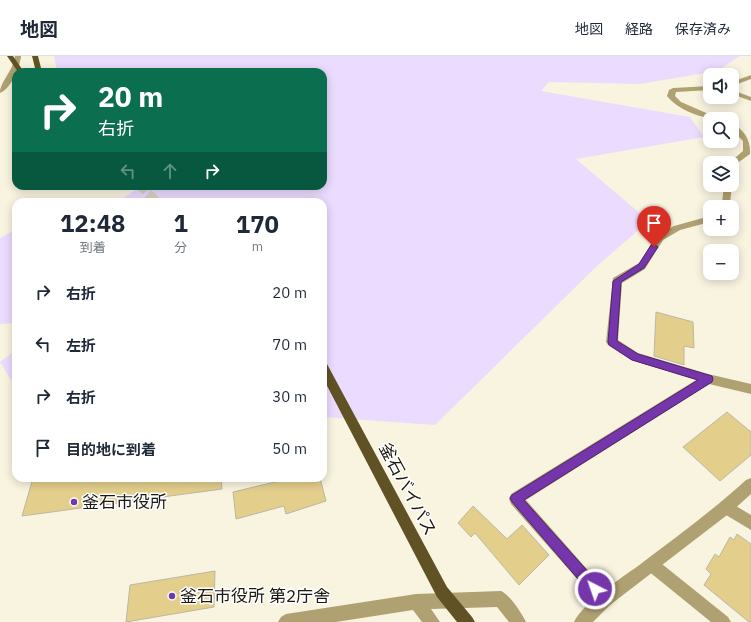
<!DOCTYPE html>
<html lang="ja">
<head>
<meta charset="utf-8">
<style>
	:root { --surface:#fff; --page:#f6f6f7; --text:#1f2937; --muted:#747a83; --line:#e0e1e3 }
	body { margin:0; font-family:"IBM Plex Sans","Noto Sans JP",sans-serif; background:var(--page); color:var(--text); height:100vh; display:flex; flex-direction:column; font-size:15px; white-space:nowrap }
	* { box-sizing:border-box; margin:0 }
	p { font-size:13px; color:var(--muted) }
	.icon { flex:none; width:22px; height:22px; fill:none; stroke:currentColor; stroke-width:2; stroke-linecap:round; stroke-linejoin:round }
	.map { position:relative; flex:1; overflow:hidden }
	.drawer { position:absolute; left:12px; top:142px; width:315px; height:284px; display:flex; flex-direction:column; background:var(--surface); border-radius:12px; box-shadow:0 2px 10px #0003 }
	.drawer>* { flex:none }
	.top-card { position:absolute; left:12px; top:12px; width:315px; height:122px; border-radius:12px; box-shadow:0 2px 10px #0003; background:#0b6e4f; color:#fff; overflow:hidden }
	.fabs { position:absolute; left:703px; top:12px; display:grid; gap:8px }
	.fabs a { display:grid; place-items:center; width:36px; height:36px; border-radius:8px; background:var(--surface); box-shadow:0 2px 10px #0003; font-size:20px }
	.pin { position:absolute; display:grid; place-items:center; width:34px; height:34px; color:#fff; margin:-41px -17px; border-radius:50% 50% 50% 0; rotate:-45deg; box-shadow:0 0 4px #0007 }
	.pin .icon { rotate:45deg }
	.me { position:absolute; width:44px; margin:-22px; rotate:319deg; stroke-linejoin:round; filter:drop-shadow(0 0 3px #0008) }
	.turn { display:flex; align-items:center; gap:14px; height:84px; padding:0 20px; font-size:18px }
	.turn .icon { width:52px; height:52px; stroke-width:2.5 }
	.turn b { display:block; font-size:28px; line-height:34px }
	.lanes { display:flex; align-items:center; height:38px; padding:0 20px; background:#0003; justify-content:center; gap:20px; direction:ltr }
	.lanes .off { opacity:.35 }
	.eta { display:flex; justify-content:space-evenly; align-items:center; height:68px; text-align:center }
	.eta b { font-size:24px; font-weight:700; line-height:28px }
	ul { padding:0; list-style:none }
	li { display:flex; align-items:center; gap:12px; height:52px; padding:0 20px }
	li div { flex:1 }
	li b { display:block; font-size:15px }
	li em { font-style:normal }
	header { display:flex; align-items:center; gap:24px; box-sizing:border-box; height:56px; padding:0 20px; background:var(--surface); border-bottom:1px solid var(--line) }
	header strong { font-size:19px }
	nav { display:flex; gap:22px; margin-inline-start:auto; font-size:14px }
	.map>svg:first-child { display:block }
	.green { fill:#ebdbff }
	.building { fill:#e3ce8c; stroke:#bcb7a5 }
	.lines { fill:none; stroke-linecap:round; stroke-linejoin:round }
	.trunk-tunnel-far1 { stroke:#d8d3c1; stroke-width:8; stroke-dasharray:8 4; stroke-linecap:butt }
	.trunk-tunnel { stroke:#d8d3c1; stroke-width:10; stroke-dasharray:10 5; stroke-linecap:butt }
	.minor { fill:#b0a172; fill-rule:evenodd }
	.tertiary { fill:#b0a172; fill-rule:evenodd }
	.trunk { fill:#605224; fill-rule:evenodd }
	.route { fill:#7636ab; stroke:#4d236f }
	.poi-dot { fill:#7636ab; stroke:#fff; stroke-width:1.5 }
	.labels { text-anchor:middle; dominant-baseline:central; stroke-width:3; stroke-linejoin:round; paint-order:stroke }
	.near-street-label { font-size:17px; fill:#1b1912; stroke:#fff }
	.near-poi-label { font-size:17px; fill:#1b1912; stroke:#fff; text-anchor:start }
</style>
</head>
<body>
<header>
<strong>地図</strong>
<nav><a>地図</a><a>経路</a><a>保存済み</a></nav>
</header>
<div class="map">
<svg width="751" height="566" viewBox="0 0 751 566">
	<rect width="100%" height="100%" fill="#f9f4e0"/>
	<path class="green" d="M 54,0 L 740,0 L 717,15 L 640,28 L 549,26 L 541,35 L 690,61 L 704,81 L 576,103 L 649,165 L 597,210 L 435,369 L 323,361 L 323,146 L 117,146 L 142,130 L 323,130 L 323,16 L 57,16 Z
		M 16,173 L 16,267 L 0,268 L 0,182 Z
		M 16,294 L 16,332 L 0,306 Z"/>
	<path class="building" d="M 656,256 L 693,266 L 694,292 L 684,290 L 684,309 L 654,300 Z
		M 727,356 L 751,376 L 751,399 L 720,425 L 683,391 Z
		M 33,422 L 221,422 L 222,433 L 22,460 Z
		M 278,422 L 320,422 L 326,445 L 286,458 L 284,450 L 236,463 L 233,436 L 279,425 Z
		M 473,450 L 507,483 L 522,469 L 549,499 L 519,529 L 475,477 L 471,481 L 458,467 Z
		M 737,478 L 751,488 L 751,566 L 749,566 L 704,529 L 711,518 L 706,513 L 715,498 L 719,501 L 730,481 L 734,484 Z
		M 215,515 L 214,551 L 126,566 L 130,529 Z"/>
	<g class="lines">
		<path class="trunk-tunnel-far1" d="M 140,130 L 149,139"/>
		<path class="trunk-tunnel" d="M 148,138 L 157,146"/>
		<path class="minor" d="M 751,19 L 751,23 L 732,30 L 732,26 Z
			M 710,30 L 710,34 L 676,36 L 675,40 L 681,46 L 720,63 C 702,63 678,54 667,40 L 669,34 L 673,32 Z
			M 732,34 L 751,41 L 751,45 L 732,38 Z
			M 732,69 C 744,72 751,85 750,98 L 732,111 L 732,107 L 729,107 L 743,95 L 743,85 L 732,74 Z
			M 724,129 L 732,129 L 730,148 L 728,151 L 719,151 L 722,147 Z
			M 710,160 L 710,166 L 680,174 L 663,184 L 645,213 L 622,227 L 618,284 L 638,297 L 708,318 L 751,328 L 751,338 L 709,328 L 526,444 L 610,539 L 613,544 L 610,549 L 605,552 L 600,549 L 511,448 L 509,443 L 511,438 L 696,324 L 631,304 L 608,289 L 606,286 L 613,222 L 639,207 L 657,180 L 674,170 Z
			M 726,444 L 751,459 L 751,474 L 721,456 L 719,451 L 721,446 Z
			M 652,502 L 657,504 L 728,561 L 731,566 L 711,566 L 647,514 L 645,509 L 647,504 Z"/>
		<path class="tertiary" d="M 15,0 L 21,0 C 20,11 11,33 0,37 C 0,25 13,16 15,0 Z
			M 751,422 L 751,438 L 731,456 L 610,549 L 593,566 L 574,566 C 582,548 621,522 638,510 C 675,482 712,455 746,424 Z
			M 501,535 C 511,540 521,556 526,566 L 509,566 L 497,551 L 431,553 L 440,566 L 422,566 L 413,554 L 336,566 L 278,566 L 281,561 L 286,558 L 416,538 Z"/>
		<path class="trunk" d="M 7,0 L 13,0 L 24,16 L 18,16 Z
			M 32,0 L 38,0 L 42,16 L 36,16 Z
			M 323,306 L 327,308 L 447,531 L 472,561 L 475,566 L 457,566 L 437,541 L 323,322 Z"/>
	</g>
	<path class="route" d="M 654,188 L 658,191 L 644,212 L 621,226 L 617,285 L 638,298 L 712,320 L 713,323 L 712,326 L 524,444 L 599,528 L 601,533 L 599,537 L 595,539 L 590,537 L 512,446 L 510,442 L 512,439 L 698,324 L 632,304 L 609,289 L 608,286 L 613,225 L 639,208 L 651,189 Z"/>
	<g class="poi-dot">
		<circle cx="74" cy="446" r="4"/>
		<circle cx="172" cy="540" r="4"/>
	</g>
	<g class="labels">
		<g class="near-street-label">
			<text transform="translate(408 433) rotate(62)">釜石バイパス</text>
		</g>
		<g class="near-poi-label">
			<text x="82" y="446">釜石市役所</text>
			<text x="180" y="540">釜石市役所 第2庁舎</text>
		</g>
	</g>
</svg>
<div class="fabs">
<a><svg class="icon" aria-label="sound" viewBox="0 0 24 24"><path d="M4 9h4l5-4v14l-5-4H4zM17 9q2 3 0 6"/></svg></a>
<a><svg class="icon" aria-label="search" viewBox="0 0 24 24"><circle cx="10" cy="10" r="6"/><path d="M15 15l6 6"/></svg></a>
<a><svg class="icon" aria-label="layers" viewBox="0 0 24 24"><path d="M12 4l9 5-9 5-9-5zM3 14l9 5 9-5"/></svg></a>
<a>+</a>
<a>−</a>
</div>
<div class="pin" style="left:654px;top:191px;background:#d93025"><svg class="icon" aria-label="arrive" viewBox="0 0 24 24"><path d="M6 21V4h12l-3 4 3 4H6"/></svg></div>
<svg class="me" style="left:595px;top:533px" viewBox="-20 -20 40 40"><circle r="17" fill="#7636ab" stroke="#fff" stroke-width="3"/><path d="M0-11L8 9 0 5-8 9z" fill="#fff"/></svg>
<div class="top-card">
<div class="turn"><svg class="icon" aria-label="right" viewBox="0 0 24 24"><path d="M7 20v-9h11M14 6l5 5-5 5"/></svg><div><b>20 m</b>右折</div></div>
<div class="lanes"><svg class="icon off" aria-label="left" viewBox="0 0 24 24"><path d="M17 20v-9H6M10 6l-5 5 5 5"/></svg><svg class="icon off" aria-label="ahead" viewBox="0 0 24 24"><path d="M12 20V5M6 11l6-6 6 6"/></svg><svg class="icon" aria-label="right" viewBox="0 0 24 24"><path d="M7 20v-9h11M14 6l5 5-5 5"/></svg></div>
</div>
<section class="drawer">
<div class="eta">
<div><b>12:48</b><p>到着</p></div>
<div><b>1</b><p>分</p></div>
<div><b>170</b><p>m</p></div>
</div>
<ul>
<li><svg class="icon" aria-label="right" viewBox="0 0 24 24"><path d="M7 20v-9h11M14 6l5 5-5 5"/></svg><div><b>右折</b></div><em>20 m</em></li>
<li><svg class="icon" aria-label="left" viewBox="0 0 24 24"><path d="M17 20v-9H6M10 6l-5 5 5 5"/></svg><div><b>左折</b></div><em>70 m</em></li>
<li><svg class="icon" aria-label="right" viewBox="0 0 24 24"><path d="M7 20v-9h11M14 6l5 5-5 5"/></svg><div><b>右折</b></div><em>30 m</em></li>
<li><svg class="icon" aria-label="arrive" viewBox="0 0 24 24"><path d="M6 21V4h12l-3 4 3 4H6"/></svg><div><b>目的地に到着</b></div><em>50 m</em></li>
</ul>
</section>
</div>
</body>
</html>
